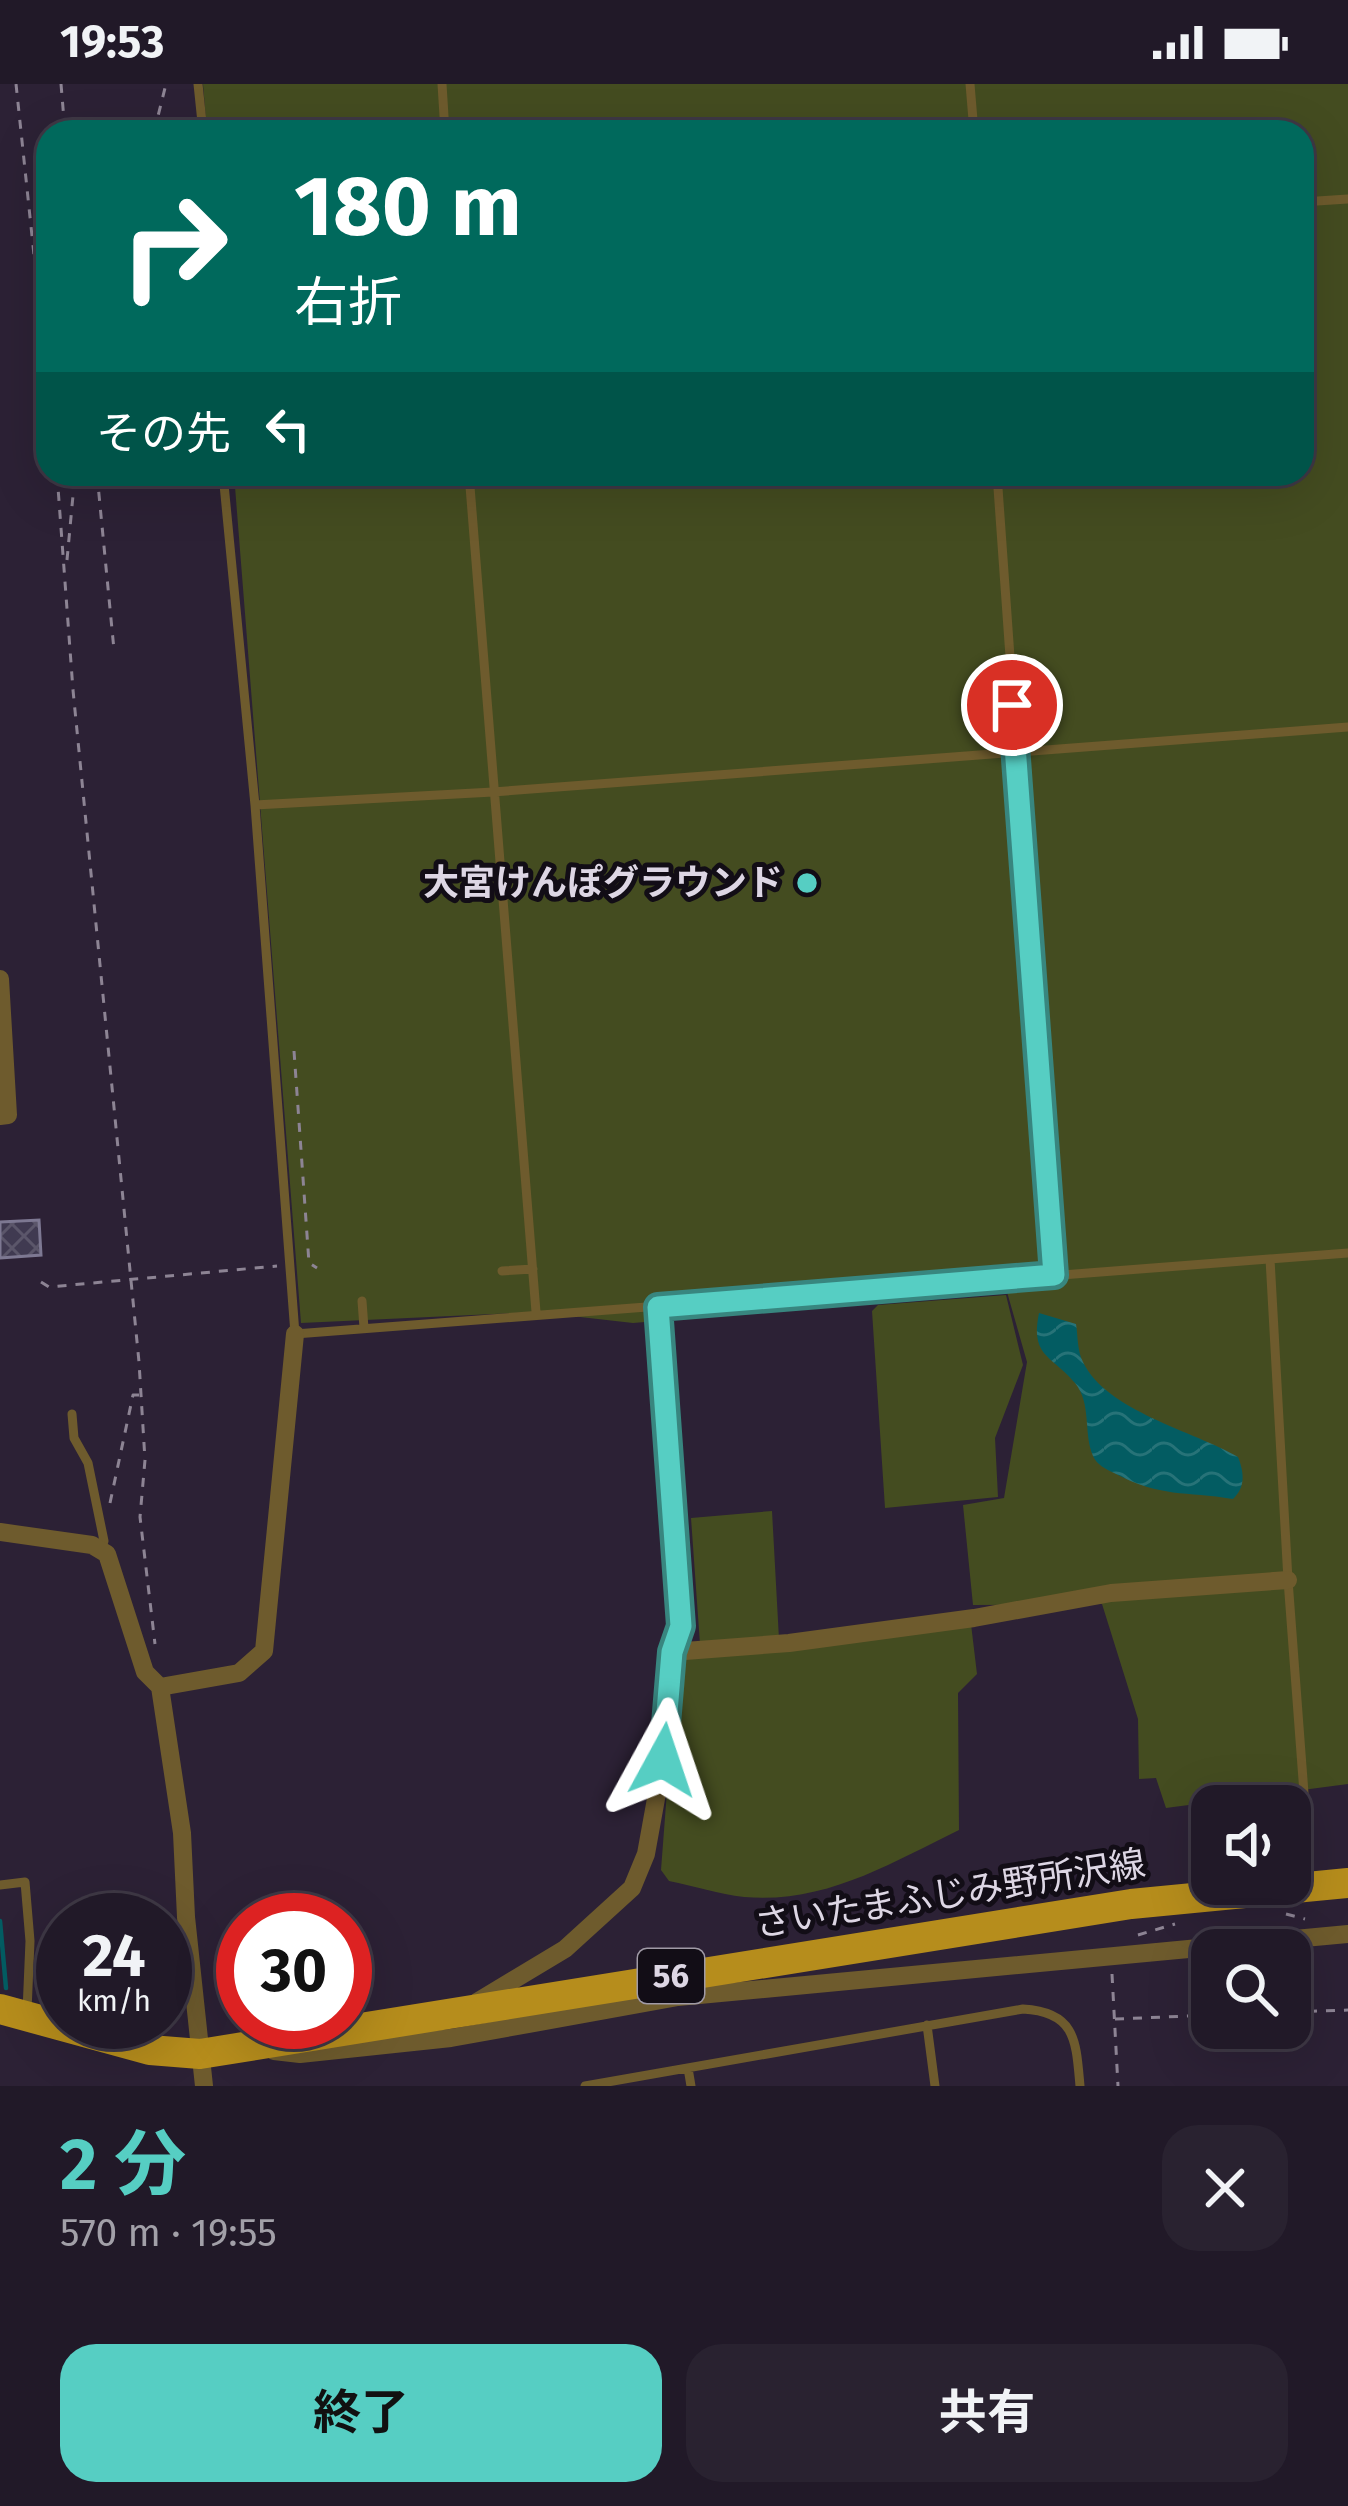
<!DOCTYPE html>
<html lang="ja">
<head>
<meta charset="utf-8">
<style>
	:root { --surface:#211928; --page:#292230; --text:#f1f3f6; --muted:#a2a0a8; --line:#3e3845; --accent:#56cec3 }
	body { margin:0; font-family:"Fira Sans","Noto Sans JP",sans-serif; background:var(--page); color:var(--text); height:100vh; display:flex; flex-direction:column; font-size:45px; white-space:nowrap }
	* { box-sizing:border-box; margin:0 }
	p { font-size:39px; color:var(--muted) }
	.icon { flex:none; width:66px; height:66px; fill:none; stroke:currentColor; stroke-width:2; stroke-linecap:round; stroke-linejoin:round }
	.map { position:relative; height:2002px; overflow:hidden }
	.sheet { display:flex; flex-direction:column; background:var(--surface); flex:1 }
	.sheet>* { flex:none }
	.banner { position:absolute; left:36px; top:36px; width:1278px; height:366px; border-radius:36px; box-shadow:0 12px 48px #0002,0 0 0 3px var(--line); background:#00695c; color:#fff; overflow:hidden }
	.fabs { position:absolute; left:1191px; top:1701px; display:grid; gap:24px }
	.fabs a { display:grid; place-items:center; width:120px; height:120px; border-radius:24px; background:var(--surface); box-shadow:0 12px 48px #0002,0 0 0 3px var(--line); font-size:60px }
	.speed { position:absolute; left:36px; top:1809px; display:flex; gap:24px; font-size:60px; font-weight:700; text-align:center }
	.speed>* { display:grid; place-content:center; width:156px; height:156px; border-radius:50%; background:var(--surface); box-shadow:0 12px 48px #0002,0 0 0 3px var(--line); line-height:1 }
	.speed small { font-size:30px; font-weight:400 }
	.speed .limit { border:18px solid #d22; background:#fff; color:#111 }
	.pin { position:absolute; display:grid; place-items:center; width:102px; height:102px; color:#fff; margin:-51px; border:6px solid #fff; border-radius:50%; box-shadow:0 3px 12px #0007 }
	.me { position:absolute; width:132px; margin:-66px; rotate:5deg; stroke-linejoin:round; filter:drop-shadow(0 0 9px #0008) }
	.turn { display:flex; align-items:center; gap:42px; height:252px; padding:0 60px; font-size:54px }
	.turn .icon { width:156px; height:156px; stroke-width:2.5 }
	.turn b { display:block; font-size:84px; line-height:102px }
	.then { display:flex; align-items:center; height:114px; padding:0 60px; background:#0003; gap:24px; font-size:45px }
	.round { display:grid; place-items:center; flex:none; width:126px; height:126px; border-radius:36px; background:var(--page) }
	.overview { display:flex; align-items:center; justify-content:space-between; height:204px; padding:0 60px }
	h1 { font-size:72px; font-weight:700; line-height:90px; color:var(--accent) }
	.cta { display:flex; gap:24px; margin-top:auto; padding:24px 60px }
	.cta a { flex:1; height:138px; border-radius:36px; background:var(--accent); color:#111; font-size:48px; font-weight:700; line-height:138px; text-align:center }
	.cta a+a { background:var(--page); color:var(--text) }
	.status { display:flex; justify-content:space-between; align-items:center; height:84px; padding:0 60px; background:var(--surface); direction:ltr }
	.status svg { height:33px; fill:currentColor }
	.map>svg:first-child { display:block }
	.green { fill:#444c20 }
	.water { fill:url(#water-waves) }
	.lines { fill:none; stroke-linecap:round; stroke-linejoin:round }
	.stream { stroke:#035c62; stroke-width:4.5 }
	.building { fill:url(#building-cross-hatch); stroke:#7d7892; stroke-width:3 }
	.path { stroke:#8d8494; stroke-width:3; stroke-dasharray:9 9; stroke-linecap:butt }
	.lane { stroke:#6e5b2d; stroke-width:9 }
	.street { stroke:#6e5b2d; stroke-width:18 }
	.primary { stroke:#b68d1c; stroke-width:30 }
	.route-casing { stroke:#38867f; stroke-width:30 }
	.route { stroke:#56cec3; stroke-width:21 }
	.poi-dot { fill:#56cec3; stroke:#120d16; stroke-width:4.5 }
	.labels { text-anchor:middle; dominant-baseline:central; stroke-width:10; stroke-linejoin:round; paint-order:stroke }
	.shield { fill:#120d16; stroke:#a09aa6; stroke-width:3 }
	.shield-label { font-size:33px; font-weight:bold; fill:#ddd6e4 }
	.poi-label { font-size:36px; font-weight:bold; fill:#ddd6e4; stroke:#120d16; text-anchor:end }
	.street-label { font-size:36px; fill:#ddd6e4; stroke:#120d16 }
</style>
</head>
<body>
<div class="status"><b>19:53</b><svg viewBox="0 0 49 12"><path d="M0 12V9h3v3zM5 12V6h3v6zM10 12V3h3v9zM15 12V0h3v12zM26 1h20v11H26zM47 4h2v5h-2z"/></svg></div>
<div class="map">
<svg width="1348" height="2002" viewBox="0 0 1348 2002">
	<defs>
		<pattern id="water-waves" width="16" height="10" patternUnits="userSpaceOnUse" patternTransform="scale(3)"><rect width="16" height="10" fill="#035c62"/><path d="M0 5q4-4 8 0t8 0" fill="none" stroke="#277378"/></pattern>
		<pattern id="building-cross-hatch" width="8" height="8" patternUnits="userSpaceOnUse" patternTransform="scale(3)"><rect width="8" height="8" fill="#403a51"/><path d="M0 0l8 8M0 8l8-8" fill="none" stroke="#5b566a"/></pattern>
	</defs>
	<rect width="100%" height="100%" fill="#2c2135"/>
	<path class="green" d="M 203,0 L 1348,0 L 1348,1700 L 1166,1724 L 1156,1694 L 1139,1695 L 1138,1635 L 1102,1520 L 973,1521 L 963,1421 L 1004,1414 L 1027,1278 L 1007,1208 L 633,1239 L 536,1228 L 301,1239 L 234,390 L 1302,390 L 1302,48 L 207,48 Z
		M 1006,1211 L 1023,1281 L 995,1354 L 998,1413 L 885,1424 L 872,1227 L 878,1221 Z
		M 772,1427 L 779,1555 L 700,1560 L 691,1434 Z
		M 971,1540 L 977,1590 L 958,1609 L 959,1746 C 889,1780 825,1820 744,1813 C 719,1810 694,1802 669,1797 L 661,1786 L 677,1576 Z"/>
	<path class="water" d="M 1039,1229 L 1076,1240 C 1078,1252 1077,1266 1083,1278 C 1106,1327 1194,1347 1238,1373 C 1244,1388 1246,1403 1233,1415 C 1185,1407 1161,1414 1114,1389 C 1106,1385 1097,1381 1093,1372 C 1083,1349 1092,1320 1075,1299 C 1052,1271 1030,1273 1039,1229 Z"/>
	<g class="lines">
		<path class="stream" d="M 0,1837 L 6,1904"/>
	</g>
	<path class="building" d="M 39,1136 L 41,1171 L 0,1174 L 0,1138 Z"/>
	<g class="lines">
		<path class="path" d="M 16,0 L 48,304
			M 61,0 L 65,48
			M 154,48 L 166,0
			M 57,390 L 73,606 L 139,1278 L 145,1376 L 140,1433 L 155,1560
			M 97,390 L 114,566
			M 67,476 L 75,390
			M 294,967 L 309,1179 L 317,1184
			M 41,1198 L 49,1203 L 277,1182
			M 110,1419 L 133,1311 L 139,1311
			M 1286,1830 L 1305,1835
			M 1138,1851 L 1175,1840
			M 1112,1890 L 1118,2002
			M 1290,1928 L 1348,1926
			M 1115,1935 L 1212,1931"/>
		<path class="lane" d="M 198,0 L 203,48
			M 442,0 L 445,48
			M 970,0 L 974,48
			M 1302,118 L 1348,115
			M 223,390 L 255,721 L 295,1250 L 1348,1169
			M 469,390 L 536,1228
			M 997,390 L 1054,1191
			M 255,721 L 493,708 L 1348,643
			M 1270,1175 L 1288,1496 L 1307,1749
			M 502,1187 L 533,1185
			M 362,1217 L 364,1244
			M 72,1330 L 74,1354 L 88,1379 L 104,1457 L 101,1466
			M 0,1801 L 25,1798 L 30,1857 L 27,1927
			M 927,1941 L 935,2002
			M 688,1984 L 691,2002
			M 585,2002 L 1023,1925 C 1076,1928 1076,1957 1080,2002"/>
		<path class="street" d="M 0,895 L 8,1031 L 0,1032
			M 0,1448 L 92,1461 L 107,1470 L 145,1588 L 160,1603 L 182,1749 L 186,1833 L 204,2002
			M 672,1568 L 789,1559 L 974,1534 L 1111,1509 L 1288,1496
			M 160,1603 L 239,1589 L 264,1567 L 295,1250
			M 477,1918 L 565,1865 L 632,1804 L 646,1770 L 663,1676 L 672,1568 L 681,1542 L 658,1223
			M 274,1967 L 300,1970 L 451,1954 L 678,1913 L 1348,1850"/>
		<path class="primary" d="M 0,1925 L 150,1966 L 200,1970 L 1131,1820 L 1348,1799"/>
	</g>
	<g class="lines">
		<defs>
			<path id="route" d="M 663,1676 L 672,1568 L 681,1542 L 658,1223 L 1054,1191 L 1012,621"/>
		</defs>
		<use href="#route" class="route-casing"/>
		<use href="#route" class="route"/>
	</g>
	<circle class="poi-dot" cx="807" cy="799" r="12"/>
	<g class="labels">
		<rect class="shield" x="638" y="1865" width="66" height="54" rx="9"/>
		<g class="shield-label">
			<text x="671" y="1892">56</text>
		</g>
		<g class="poi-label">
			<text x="783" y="799">大宮けんぽグラウンド</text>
		</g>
		<g class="street-label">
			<text transform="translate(950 1810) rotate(-9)">さいたまふじみ野所沢線</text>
		</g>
	</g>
</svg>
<div class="fabs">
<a><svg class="icon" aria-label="sound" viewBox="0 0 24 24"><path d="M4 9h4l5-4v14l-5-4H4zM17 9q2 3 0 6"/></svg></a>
<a><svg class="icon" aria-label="search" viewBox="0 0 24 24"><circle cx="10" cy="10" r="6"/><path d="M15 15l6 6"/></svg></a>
</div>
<div class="speed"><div>24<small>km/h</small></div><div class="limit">30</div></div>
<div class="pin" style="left:1012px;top:621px;background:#d93025"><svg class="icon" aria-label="arrive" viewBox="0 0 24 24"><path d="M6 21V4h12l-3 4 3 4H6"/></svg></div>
<svg class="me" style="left:663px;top:1676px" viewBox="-20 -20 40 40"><path d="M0-17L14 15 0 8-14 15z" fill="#56cec3" stroke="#fff" stroke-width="4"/></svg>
<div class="banner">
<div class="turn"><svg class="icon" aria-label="right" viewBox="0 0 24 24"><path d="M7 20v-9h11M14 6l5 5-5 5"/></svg><div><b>180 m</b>右折</div></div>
<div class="then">その先<svg class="icon" aria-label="left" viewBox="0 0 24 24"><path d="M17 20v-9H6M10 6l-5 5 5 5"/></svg></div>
</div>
</div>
<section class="sheet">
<div class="overview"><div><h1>2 分</h1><p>570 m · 19:55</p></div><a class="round"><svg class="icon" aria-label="close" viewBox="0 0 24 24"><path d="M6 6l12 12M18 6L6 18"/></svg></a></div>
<div class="cta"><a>終了</a><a>共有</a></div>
</section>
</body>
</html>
